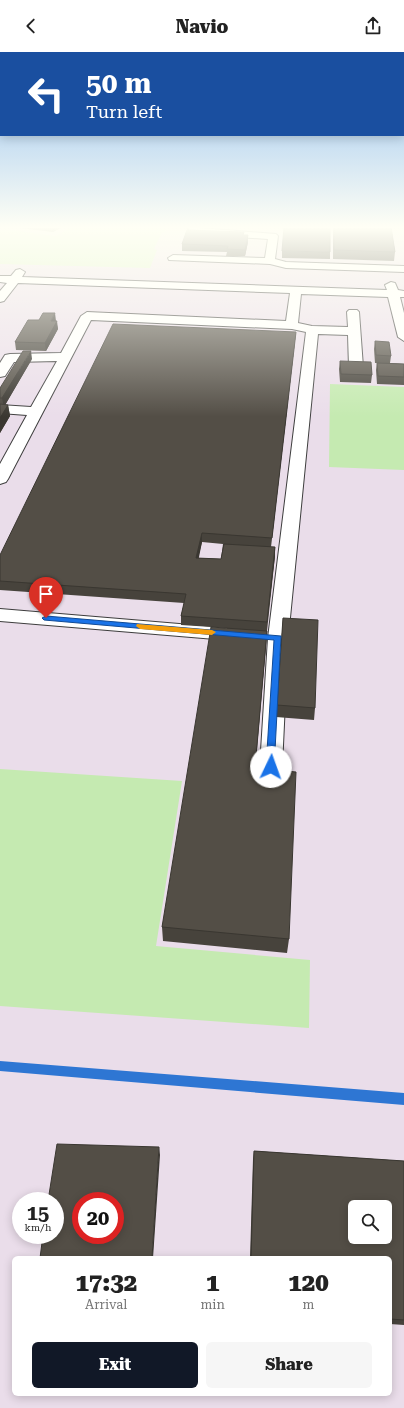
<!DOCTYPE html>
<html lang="en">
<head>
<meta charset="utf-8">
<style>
	:root { --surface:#fff; --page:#f6f6f6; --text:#222; --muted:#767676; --accent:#111827 }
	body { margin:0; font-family:"Roboto Serif",serif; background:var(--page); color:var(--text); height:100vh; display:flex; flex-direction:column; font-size:15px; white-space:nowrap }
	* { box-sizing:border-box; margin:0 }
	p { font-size:13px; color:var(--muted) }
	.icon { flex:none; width:22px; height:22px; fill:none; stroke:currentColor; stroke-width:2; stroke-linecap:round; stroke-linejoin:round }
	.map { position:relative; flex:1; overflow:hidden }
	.details { position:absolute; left:12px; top:1204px; width:380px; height:140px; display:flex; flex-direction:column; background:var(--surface); border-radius:6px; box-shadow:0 2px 10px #0003 }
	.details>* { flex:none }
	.banner { position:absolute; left:0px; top:0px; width:404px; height:84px; box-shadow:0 2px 10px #0003; background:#1a4fa0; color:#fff; overflow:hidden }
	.tools { position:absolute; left:348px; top:1148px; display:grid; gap:8px }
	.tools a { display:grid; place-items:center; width:44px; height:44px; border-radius:6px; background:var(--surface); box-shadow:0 2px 10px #0003; font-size:20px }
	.speed { position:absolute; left:12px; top:1140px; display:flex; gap:8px; font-size:20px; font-weight:700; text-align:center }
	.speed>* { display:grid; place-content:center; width:52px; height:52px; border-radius:50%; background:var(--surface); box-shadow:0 2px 10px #0003; line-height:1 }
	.speed small { font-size:10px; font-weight:400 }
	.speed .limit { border:6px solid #d22; background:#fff; color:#111 }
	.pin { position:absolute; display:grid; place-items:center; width:34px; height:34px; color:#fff; margin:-41px -17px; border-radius:50% 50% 50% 0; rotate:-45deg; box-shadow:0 0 4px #0007 }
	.pin .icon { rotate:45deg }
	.me { position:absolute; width:44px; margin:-22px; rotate:3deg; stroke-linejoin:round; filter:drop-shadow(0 0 3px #0008) }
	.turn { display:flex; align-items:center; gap:14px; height:84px; padding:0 20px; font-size:18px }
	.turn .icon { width:52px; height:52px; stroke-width:2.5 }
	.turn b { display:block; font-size:28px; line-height:34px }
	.eta { display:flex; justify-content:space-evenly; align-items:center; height:68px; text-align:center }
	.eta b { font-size:24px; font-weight:800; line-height:28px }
	.action { display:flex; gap:8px; margin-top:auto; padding:8px 20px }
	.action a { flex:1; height:46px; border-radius:6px; background:var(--accent); color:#fff; font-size:16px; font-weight:800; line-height:46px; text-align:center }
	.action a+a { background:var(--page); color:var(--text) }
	header { display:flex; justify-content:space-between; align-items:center; height:52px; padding:0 20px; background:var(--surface); font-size:18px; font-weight:800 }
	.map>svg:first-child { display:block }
	.industrial { fill:#eaddea; fill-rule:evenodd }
	.green { fill:#c5eab1 }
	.pitch { fill:#d9f1c3 }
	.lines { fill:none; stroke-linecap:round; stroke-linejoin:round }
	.stream { fill:#2e76d3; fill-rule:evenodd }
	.minor-casing { stroke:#3d3d3d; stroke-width:2 }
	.minor { fill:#fff; fill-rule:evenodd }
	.wall { fill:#47433c; fill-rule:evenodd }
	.shaded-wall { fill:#3a3731 }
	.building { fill:#534e46; stroke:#3a3731; fill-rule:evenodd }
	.route { fill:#1a73e8; stroke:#114b97 }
	.slow { fill:#f59e0b }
</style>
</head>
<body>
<header><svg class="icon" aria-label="back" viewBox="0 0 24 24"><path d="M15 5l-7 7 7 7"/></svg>Navio<svg class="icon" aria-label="share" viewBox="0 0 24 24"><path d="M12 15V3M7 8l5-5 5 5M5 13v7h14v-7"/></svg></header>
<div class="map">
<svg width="404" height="1356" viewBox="0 0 404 1356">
	<rect width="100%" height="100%" fill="#fffee8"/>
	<path class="industrial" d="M 0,175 L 404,175 L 404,1356 L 0,1356 ZM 21,1149 L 55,1149 L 55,1183 L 21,1183 ZM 81,1149 L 115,1149 L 115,1183 L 81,1183 ZM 355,1155 L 385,1155 L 385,1185 L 355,1185 ZM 14,1206 L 390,1206 L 390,1342 L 14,1342 Z"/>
	<path class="green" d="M 330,332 L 404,335 L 404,418 L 329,415 Z
		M 0,717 L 182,729 L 156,894 L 310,908 L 309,976 L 0,954 Z"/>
	<path class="pitch" d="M 71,175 L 156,175 L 166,176 L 165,180 L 162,180 L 154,197 L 157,198 L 150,216 L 0,212 L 0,179 L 3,177 L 56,184 Z"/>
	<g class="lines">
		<path class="stream" d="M 0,1009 L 404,1041 L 404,1053 L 0,1019 Z"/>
		<defs>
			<path id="minor" d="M 187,175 L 276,182 L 278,184 L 275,207 L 286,210 L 404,214 L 404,220 L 286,216 L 270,212 L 169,208 L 168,206 L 173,203 L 265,206 L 268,187 L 195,182 L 192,181 Z
				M 20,217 L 25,220 L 22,225 L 387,238 L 385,233 L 391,230 L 395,231 L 398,238 L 404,239 L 404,245 L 400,245 L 404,261 L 404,289 L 398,285 L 388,245 L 301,242 L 298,271 L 312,274 L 348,275 L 347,260 L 349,258 L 357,258 L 359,260 L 363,315 L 356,319 L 349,315 L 348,283 L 318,282 L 288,586 L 282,715 L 279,721 L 271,723 L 263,721 L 260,715 L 268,586 L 306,280 L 292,277 L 91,268 L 8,427 L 6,430 L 0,432 L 0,412 L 27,363 L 0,361 L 0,353 L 31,355 L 57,309 L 14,310 L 5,324 L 0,325 L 0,311 L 5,303 L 10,302 L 61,301 L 81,264 L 87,260 L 286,269 L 290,241 L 18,231 L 4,249 L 0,250 L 0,239 L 7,231 L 0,230 L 0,224 L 11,224 L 16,218 Z
				M 0,557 L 239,577 L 246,579 L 249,583 L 246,587 L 239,589 L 0,569 Z"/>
		</defs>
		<use href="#minor" class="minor-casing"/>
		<use href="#minor" class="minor"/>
	</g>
	<path class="wall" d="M 12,175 L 62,175 L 53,180 Z
		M 239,175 L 250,175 L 249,176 L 239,176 Z
		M 251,175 L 261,175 L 261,176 L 251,176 Z
		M 333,175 L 391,175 L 395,200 L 394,209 L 333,207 Z
		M 244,183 L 248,190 L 245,204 L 226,204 L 227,200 L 182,199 L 182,192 Z
		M 282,199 L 330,200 L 330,207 L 282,206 Z
		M 56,269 L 58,277 L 46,299 L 16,298 L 15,290 Z
		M 296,280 L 271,495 L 275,495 L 275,504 L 267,579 L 266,593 L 255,716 L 289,887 L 287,901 L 163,889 L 162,875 L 227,576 L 181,573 L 181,564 L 184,551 L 0,538 L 0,503 ZM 202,490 L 223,492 L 221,507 L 198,506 Z
		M 375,289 L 391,304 L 390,311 L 404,312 L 404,333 L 377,332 L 376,318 L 377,311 L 375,311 L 374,297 Z
		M 32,307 L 5,353 L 8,353 L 10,364 L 0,381 L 0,336 Z
		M 340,309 L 372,323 L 371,331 L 340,330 L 339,317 Z
		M 283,566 L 315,656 L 314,668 L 276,665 Z
		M 254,1099 L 404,1109 L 404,1273 L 390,1272 L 390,1206 L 250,1206 L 253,1107 Z"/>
	<path class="shaded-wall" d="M 52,175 L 62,175 L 53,180 Z
		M 248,183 L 248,190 L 245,204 L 245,198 Z
		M 55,261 L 56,269 L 52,277 L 51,269 Z
		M 57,269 L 58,277 L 46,299 L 45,291 Z
		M 296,280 L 295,287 L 271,495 L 272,486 Z
		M 31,299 L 32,307 L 4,355 L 2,346 Z
		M 8,353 L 10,364 L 0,381 L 0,366 Z
		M 202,481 L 202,490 L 197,515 L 196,506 Z
		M 275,495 L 275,504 L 266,579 L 267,570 Z
		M 267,579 L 266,593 L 254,731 L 255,716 Z
		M 159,1095 L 160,1103 L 153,1206 L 152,1206 Z"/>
	<path class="building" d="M 284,175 L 330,175 L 330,200 L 282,199 Z
		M 334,175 L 391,175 L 395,200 L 334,198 Z
		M 187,178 L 244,180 L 243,183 L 248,183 L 245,198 L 227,197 L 228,194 L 182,192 Z
		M 43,261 L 55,261 L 51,269 L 57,269 L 45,291 L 15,290 L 28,268 L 39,268 Z
		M 113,272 L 296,280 L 272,486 L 202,481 L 196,506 L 221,507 L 224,492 L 275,495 L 267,570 L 181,564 L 186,542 L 0,529 L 0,503 Z
		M 375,289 L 389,290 L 391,304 L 376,303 Z
		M 23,299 L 31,299 L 2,346 L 0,346 L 0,336 Z
		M 340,309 L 371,310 L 372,323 L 341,322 Z
		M 377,311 L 404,312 L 404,325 L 378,324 Z
		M 0,352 L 8,353 L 0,366 Z
		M 283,566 L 318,568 L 315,656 L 277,653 Z
		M 211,575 L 267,579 L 255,716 L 296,720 L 289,887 L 162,875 Z
		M 57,1092 L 159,1095 L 152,1206 L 40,1206 L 43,1183 L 55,1183 L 55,1149 L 48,1149 ZM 81,1149 L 115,1149 L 115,1183 L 81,1183 Z
		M 254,1099 L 404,1109 L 404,1268 L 390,1267 L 390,1206 L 251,1206 ZM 355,1155 L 385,1155 L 385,1185 L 355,1185 Z"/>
	<linearGradient id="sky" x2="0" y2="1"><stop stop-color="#8fbeef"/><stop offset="0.48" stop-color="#fffff5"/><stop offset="1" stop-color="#fffff5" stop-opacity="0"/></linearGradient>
	<rect width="404" height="365" fill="url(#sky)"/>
	<path class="route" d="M 46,564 L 281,584 L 274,718 L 268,718 L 266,715 L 274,588 L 44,568 L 42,566 Z"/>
	<path class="slow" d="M 137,572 L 212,578 L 216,580 L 212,583 L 140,577 L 136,574 Z"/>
</svg>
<div class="tools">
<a><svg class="icon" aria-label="search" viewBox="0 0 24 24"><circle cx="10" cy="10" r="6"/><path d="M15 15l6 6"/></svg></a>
</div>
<div class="speed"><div>15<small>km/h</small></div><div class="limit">20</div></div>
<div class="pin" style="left:46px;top:566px;background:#d93025"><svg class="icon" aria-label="arrive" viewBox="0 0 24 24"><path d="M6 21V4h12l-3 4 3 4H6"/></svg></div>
<svg class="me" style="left:271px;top:715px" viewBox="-20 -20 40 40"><circle r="19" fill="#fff"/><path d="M0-13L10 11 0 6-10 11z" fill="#1a73e8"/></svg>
<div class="banner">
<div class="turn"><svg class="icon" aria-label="left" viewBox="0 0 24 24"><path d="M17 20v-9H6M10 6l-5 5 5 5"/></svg><div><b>50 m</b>Turn left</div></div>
</div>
<section class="details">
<div class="eta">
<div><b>17:32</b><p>Arrival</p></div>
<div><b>1</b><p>min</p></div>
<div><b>120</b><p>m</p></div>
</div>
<div class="action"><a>Exit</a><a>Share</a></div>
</section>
</div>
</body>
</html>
